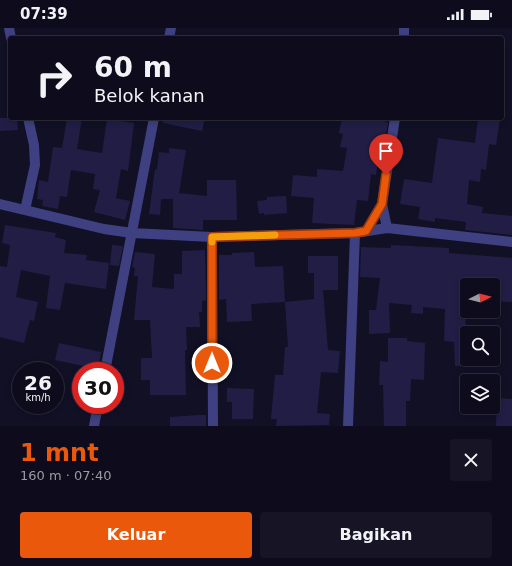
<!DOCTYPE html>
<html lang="id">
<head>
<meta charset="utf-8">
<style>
	:root { --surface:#0e0c1c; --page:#171525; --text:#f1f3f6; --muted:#9b9ba3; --line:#2e2c3b; --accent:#ea580c }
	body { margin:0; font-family:"DejaVu Sans",sans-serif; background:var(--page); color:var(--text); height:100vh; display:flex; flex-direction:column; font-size:15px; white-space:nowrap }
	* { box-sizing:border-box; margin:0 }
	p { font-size:13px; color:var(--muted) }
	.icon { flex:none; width:22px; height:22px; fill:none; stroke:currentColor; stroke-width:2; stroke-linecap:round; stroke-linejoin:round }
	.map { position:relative; height:398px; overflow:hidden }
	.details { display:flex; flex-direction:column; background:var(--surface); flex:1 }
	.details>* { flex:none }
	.top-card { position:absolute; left:8px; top:8px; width:496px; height:84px; border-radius:4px; box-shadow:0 2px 6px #0003,0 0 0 1px var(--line); background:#0e0c1c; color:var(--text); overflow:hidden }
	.needle { width:26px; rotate:84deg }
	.controls { position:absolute; left:460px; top:250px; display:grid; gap:8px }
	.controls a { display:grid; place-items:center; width:40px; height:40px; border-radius:4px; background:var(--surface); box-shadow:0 2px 6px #0003,0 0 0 1px var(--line); font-size:20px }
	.speed { position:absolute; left:12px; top:334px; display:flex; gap:8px; font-size:20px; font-weight:700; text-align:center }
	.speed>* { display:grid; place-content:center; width:52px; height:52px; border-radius:50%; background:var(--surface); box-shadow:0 2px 6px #0003,0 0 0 1px var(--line); line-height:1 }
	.speed small { font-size:10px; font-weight:400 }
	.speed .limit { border:6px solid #d22; background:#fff; color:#111 }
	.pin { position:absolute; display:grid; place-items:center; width:34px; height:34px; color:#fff; margin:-41px -17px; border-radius:50% 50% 50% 0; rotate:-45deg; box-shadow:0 0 4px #0007 }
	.pin .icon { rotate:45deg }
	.me { position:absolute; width:44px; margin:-22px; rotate:0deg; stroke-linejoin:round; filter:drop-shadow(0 0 3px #0008) }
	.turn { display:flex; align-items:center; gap:14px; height:84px; padding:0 20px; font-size:18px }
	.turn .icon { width:52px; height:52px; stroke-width:2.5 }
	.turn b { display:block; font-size:28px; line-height:34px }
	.round { display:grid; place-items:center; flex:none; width:42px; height:42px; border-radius:4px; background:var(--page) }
	.overview { display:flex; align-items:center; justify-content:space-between; height:68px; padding:0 20px }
	h1 { font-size:24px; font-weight:700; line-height:30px; color:var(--accent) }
	.primary-button { display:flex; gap:8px; margin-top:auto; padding:8px 20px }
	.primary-button a { flex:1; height:46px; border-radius:4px; background:var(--accent); color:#fff; font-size:16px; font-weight:700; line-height:46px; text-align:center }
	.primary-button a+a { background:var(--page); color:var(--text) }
	.status { display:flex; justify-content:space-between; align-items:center; height:28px; padding:0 20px; background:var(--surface); direction:ltr }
	.status svg { height:11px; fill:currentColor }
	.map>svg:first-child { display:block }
	.building { fill:#221d45 }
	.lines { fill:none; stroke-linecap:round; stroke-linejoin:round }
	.minor { stroke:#3e4081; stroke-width:10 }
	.route-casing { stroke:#983908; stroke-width:10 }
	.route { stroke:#ea580c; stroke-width:7 }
	.slow { stroke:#f59e0b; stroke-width:7 }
</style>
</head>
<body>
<div class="status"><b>07:39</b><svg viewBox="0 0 49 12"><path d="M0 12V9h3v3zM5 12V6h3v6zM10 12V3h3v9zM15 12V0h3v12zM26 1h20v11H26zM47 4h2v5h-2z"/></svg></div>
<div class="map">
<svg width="512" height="398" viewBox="0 0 512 398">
	<rect width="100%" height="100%" fill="#121025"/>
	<path class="building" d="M 0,90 L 17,90 L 18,102 L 0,103 Z
		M 67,90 L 82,90 L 77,121 L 102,125 L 107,91 L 134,95 L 128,143 L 121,141 L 116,170 L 130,173 L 125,192 L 94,184 L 100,162 L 93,161 L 95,146 L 71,142 L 67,169 L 60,168 L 58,181 L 42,178 L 43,172 L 37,171 L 39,152 L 48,154 L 53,119 L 62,120 Z
		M 163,90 L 205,90 L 202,103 L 163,95 Z
		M 342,90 L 370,90 L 388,94 L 382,132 L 378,131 L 376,147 L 371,146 L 368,173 L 357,172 L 354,197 L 312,195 L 314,170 L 291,168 L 293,147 L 317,149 L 317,141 L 343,143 L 347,120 L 340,119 L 343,106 L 339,105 Z
		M 478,90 L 500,90 L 496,117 L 489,116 L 486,142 L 481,141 L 480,154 L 469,152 L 467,176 L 483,179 L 482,185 L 512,188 L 512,207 L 465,202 L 466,194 L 435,190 L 435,194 L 418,191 L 420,179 L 400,176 L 404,151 L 432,155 L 438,110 L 475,115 Z
		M 169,120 L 186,122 L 179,165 L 207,168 L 207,152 L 236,152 L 237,192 L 203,192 L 203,202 L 173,200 L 173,171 L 161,171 L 160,187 L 149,186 L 155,141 L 157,142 L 159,124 L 169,125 Z
		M 286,168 L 287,185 L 264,187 L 264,185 L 259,186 L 257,173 L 267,172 L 267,169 Z
		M 5,197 L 56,205 L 55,209 L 66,212 L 64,225 L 87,227 L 86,232 L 109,235 L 106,261 L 65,255 L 60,282 L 46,280 L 50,248 L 21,242 L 16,269 L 38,274 L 34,293 L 30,292 L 24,315 L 0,309 L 0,238 L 7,239 L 10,217 L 2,215 Z
		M 112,217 L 123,218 L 119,238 L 110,237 Z
		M 391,217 L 449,220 L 449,225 L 512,230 L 512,274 L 493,273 L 493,257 L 467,257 L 464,338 L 455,338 L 454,314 L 444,313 L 445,281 L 423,279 L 423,286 L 411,285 L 412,277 L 389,275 L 390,305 L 369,306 L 369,282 L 376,282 L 380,250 L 360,249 L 361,219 L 391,220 Z
		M 205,222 L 206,272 L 202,273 L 202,284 L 199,284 L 200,299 L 186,299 L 187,322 L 185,322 L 186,367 L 150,367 L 150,352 L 141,352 L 141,330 L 152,330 L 150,292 L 134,292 L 138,248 L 134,248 L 135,240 L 132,239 L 135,224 L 155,226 L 152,259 L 174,261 L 174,246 L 182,246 L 182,223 Z
		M 254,224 L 255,239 L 283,238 L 285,274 L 314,271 L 314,245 L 308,245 L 308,228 L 338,228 L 338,262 L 323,262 L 328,322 L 340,323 L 338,345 L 321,344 L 317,385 L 330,386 L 329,397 L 276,398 L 277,391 L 271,391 L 275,347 L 283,347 L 285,319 L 288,319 L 285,274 L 251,276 L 252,293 L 227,294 L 226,271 L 219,272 L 219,227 L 232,227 L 232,225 Z
		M 388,310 L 407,310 L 407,313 L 425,315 L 424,352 L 411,351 L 410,373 L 406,373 L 406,398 L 384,398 L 383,357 L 379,357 L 380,333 L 388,334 Z
		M 59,315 L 101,324 L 98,341 L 55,332 Z
		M 227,360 L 254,361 L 253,391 L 232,391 L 232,374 L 227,374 Z
		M 497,370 L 512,371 L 512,398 L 496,398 Z
		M 199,387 L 206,387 L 206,398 L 170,398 L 170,389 Z"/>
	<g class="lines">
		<path class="minor" d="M 9,0 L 11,10
			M 404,0 L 404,10
			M 169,10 L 171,0
			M 0,176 L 104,201 L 132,205 L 212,209 L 355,205 L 387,200 L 512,214
			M 382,176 L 387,200
			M 25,182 L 35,137 L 34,117 L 28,90
			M 366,203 L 382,176 L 395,90
			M 212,209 L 213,398
			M 105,343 L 154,90
			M 94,398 L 98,377
			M 348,398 L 355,205"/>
	</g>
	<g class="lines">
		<defs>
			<path id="route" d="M 212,335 L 212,209 L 355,205 L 366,203 L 382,176 L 386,147"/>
		</defs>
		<use href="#route" class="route-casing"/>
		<use href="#route" class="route"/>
		<path class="slow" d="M 212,214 L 212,209 L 275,207"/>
	</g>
</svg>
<div class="controls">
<a><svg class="needle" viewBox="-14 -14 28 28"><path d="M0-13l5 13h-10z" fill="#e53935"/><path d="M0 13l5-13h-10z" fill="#9b9ba3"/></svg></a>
<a><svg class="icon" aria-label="search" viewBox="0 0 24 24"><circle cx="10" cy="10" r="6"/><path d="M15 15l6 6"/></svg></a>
<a><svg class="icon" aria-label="layers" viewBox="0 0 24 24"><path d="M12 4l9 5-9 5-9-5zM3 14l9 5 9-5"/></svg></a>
</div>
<div class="speed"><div>26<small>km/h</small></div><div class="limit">30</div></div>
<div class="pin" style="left:386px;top:147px;background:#d93025"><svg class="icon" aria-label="arrive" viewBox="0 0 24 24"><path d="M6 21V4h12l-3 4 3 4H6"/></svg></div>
<svg class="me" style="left:212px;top:335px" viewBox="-20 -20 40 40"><circle r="17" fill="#ea580c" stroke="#fff" stroke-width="3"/><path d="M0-11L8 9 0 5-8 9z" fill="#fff"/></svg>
<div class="top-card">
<div class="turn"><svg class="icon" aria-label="right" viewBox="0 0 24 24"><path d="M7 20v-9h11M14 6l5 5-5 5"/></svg><div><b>60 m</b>Belok kanan</div></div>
</div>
</div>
<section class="details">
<div class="overview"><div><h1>1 mnt</h1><p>160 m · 07:40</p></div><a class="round"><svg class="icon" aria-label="close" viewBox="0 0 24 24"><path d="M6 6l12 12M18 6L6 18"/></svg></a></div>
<div class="primary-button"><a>Keluar</a><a>Bagikan</a></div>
</section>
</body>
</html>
